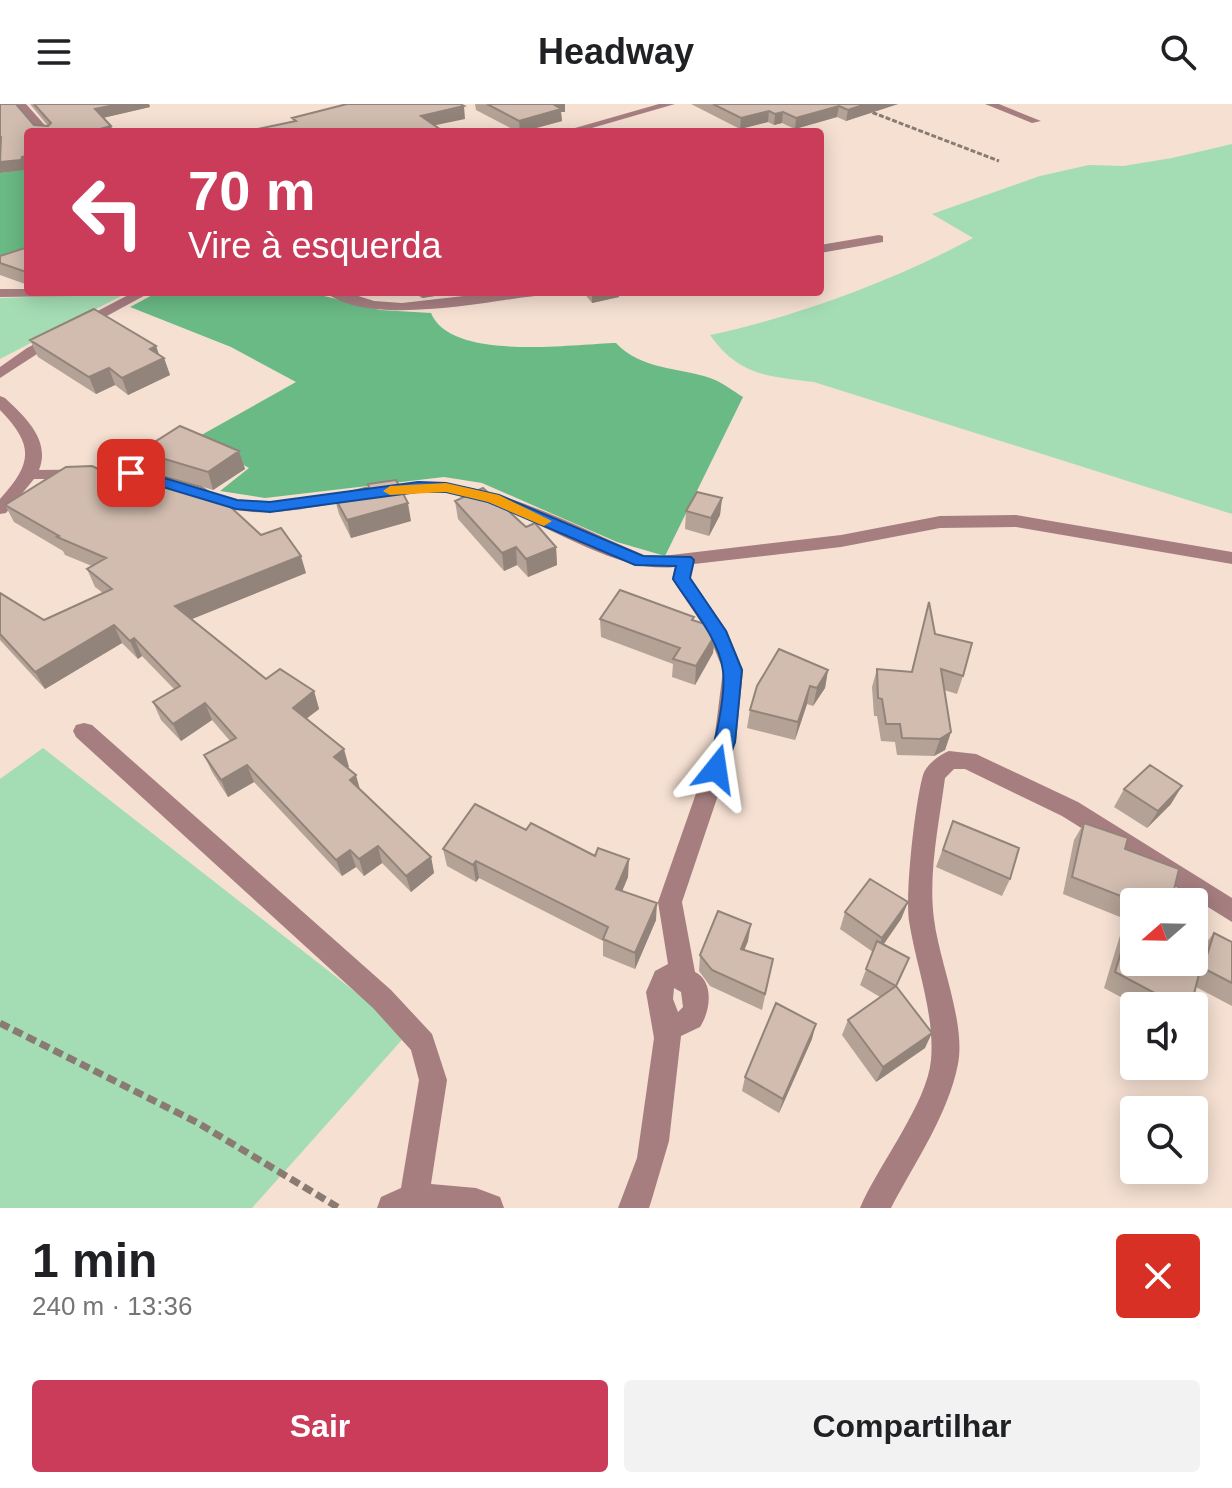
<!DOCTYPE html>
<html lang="pt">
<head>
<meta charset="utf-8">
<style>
	:root { --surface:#fff; --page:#f2f2f2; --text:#202124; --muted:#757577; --accent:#cb3c5b }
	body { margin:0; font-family:Arial,sans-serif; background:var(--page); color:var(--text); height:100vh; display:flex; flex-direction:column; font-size:30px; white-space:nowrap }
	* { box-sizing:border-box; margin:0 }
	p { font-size:26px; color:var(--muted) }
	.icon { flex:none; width:44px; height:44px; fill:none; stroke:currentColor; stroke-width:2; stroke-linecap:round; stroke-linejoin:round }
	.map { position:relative; height:1104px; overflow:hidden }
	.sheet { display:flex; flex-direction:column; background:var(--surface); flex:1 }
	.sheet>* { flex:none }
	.top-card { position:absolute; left:24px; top:24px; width:800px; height:168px; border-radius:8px; box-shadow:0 4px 20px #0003; background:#cb3c5b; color:#fff; overflow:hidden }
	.needle { width:52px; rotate:250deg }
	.buttons { position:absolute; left:1120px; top:784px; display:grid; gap:16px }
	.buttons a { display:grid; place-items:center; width:88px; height:88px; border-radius:8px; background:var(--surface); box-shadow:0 4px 20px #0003; font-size:40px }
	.pin { position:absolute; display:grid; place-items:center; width:68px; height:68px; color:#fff; margin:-34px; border-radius:16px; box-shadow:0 4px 12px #0006 }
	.me { position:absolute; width:88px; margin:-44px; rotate:15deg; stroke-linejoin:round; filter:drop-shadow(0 0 6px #0008) }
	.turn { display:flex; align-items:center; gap:28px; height:168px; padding:0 32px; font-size:36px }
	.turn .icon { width:104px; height:104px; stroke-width:2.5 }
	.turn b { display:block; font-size:56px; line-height:68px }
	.round { display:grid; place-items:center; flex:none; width:84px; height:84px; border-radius:8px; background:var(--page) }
	.summary { display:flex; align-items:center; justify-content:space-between; height:136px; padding:0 32px }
	h1 { font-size:48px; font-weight:600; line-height:60px }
	.action { display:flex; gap:16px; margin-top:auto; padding:16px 32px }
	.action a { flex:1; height:92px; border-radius:8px; background:var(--accent); color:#fff; font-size:32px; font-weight:600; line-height:92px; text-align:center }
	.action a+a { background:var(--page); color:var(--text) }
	header { display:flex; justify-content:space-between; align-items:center; height:104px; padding:0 32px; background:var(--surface); font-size:36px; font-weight:600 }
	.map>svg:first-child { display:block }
	.green { fill:#a4ddb4 }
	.forest { fill:#6aba85 }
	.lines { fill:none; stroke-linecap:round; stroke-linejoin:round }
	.path-far1 { stroke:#897b72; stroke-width:3; stroke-dasharray:5 2; stroke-linecap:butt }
	.path { stroke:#897b72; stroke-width:7; stroke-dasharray:10 5; stroke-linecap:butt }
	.minor { fill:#a67e80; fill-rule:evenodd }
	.wall { fill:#b4a296 }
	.shaded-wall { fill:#92847a }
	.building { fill:#d1bcaf; stroke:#92847a; stroke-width:2 }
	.route { fill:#1a73e8; stroke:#114b97; stroke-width:2 }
	.slow { fill:#f59e0b }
</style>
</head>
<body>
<header><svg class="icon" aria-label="menu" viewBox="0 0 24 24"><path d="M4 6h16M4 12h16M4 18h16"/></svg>Headway<svg class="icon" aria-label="search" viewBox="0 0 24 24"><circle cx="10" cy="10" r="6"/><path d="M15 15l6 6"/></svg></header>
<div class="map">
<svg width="1232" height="1104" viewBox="0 0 1232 1104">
	<rect width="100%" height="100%" fill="#f5e0d2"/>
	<path class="green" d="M 1232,40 L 1232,410 L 814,278 C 768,272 739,272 710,231 C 793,214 898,175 973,134 L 932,110 L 1040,72 L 1089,61 L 1123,62 L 1172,54 Z
		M 118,190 L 121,192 L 0,255 L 0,194 Z
		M 43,644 L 408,929 L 252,1104 L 0,1104 L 0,675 Z"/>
	<path class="forest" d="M 28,65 L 28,154 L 0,167 L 0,69 Z
		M 158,188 L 308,188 L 380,206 L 431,209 C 451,258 572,240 616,239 C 641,266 678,263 710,274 C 722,278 733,287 743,293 L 665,452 L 617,438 L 482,379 L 444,373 L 265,394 L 220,387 L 249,364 L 196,334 L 296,278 L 231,243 L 130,203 Z"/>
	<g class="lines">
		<path class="path-far1" d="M 866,6 L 999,57"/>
		<path class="path" d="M 0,919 L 198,1019 L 339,1104"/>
		<path class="minor" d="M 16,0 L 26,0 L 51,28 L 40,28 Z
			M 659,0 L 675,0 L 578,28 L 561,28 Z
			M 985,0 L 999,0 L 1041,17 L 1032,19 Z
			M 879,131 L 883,132 L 883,138 L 820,149 L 820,141 Z
			M 0,185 L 28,185 L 28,188 L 80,188 L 73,192 L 0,193 Z
			M 134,188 L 151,188 L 37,250 L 0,274 L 0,263 L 27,244 Z
			M 325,188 L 346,188 L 374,197 L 402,199 L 499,188 L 542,188 L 535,192 C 482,198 369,223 325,188 Z
			M 0,292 L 5,294 C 25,313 51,336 39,366 L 123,365 L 159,372 L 161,376 L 153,381 L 123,375 L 34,375 L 6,409 L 0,410 L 0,395 C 33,359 34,341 0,306 Z
			M 418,378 C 497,378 572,421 644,451 L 663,452 L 841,431 L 940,412 L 1016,411 L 1232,448 L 1232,460 L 1016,423 L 940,424 L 841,443 L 694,460 L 690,475 L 727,527 L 743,566 L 736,638 L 682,798 L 695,868 C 715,878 710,908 700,923 L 681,932 L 669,1037 L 651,1098 L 649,1104 L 618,1104 L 637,1054 L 654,934 L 646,888 L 655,867 L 668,860 L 658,798 L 714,638 L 723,566 L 708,529 L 672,475 L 675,463 C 605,471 520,397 446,388 C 390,382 327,406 271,408 C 244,410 218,402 193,395 L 190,391 L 199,386 L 236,396 L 270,398 ZM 674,884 L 681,888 L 683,903 L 678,908 L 673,895 Z
			M 84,619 L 92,621 L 391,886 L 432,930 L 447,976 L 431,1080 L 476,1084 L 500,1093 L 504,1104 L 377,1104 L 381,1093 L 401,1084 L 419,976 L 411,946 L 373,904 L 76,633 L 73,627 L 76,621 Z
			M 949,647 L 976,650 L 1078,698 L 1232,794 L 1232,818 L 1062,712 L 965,665 L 954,665 L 945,674 C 939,720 928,769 934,815 C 939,857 966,919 958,960 C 948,1011 915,1058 891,1104 L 860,1104 C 878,1061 927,1000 931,956 C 935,910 916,862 909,817 C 905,789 915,699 923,671 C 926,661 939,651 949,647 Z"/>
	</g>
	<path class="wall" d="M 0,0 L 16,0 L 34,21 L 48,22 L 30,0 L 149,0 L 150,3 L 103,14 L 111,22 L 113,28 L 28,28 L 28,62 L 25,62 L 25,66 L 0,69 Z
		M 475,0 L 565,0 L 565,8 L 561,8 L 562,17 L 523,28 L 518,28 L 476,6 Z
		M 691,0 L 898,0 L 846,17 L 837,13 L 795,25 L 782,19 L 774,21 L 768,18 L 740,25 Z
		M 28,143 L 28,181 L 0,171 L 0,152 Z
		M 412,188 L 460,188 L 422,194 Z
		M 583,188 L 619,188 L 619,193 L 592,199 Z
		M 30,236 L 156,242 L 159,251 L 164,254 L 170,271 L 128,291 L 115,281 L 96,290 L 38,253 Z
		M 150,341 L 239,347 L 245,365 L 213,386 L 155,368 L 148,350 L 153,346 Z
		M 123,377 L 261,431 L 306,469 L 192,515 L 266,575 L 314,587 L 319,605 L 306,615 L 349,663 L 347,664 L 360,686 L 431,753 L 434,769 L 411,788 L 382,759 L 364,772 L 356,763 L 342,772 L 254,678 L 228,693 L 212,668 L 204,651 L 230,637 L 212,616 L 181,637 L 161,616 L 153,598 L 174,585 L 142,552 L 138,555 L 122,539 L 45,585 L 0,536 L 0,489 L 44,516 L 103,489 L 95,483 L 87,465 L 92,462 L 65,451 L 63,447 L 14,418 L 5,401 Z
		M 368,380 L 411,417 L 351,434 L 339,410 L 334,392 L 368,383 Z
		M 722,394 L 720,411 L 709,432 L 685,425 L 686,407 Z
		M 455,397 L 526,423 L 556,443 L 557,461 L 528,473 L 517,461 L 504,467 L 458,415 Z
		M 929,498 L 935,530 L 963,572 L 957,590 L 944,586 L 951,628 L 945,646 L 934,652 L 897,651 L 895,638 L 881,637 L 877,612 L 874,612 L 872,583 L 877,565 L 911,568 Z
		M 600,515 L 694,516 L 715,531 L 713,549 L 695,581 L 672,573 L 673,560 L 601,533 Z
		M 828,566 L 825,584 L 813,602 L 807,600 L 795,636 L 747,624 L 750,606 Z
		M 1124,685 L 1171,700 L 1147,724 L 1114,703 Z
		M 953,717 L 1010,775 L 1002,792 L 936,763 Z
		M 1084,719 L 1125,745 L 1171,798 L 1134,798 L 1134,858 L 1195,864 L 1201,845 L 1214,829 L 1232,838 L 1232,902 L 1196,883 L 1191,902 L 1137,902 L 1104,884 L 1125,815 L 1063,790 L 1074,736 Z
		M 526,726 L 628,773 L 622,787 L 656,816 L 635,865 L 603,852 L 603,837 L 479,774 L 476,778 L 447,762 L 443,745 Z
		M 908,798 L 901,815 L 884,840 L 909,854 L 896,883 L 925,944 L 876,978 L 842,931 L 848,916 L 880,893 L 860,881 L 873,848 L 840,825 L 845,808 Z
		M 748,837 L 744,846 L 773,855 L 762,906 L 710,882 L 699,867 L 700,851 Z
		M 812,935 L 779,1009 L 742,987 L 745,973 Z"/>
	<path class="shaded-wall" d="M 120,0 L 149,0 L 150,3 L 98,15 L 95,5 Z
		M 550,0 L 565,0 L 565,8 L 561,8 L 562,17 L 520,28 L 519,17 Z
		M 866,0 L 898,0 L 846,17 L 848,6 Z
		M 464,2 L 465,15 L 422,24 L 421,12 Z
		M 839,2 L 837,13 L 795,25 L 796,14 Z
		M 769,7 L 768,18 L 740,25 L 741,14 Z
		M 783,8 L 782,19 L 774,21 L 775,10 Z
		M 111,22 L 113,28 L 89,28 Z
		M 28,52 L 28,62 L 25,62 L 25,66 L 0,69 L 0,58 Z
		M 421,188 L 460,188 L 422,194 Z
		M 592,188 L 619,188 L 619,193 L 592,199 Z
		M 156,242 L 161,256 L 164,254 L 170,271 L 128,291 L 122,274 L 150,245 Z
		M 109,264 L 115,281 L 96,290 L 89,273 Z
		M 239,347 L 245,365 L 213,386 L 208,368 Z
		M 722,394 L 720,411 L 709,432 L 711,414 Z
		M 408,399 L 411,417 L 351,434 L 347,416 Z
		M 516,443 L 517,461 L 504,467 L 502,449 Z
		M 556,443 L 557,461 L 528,473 L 526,455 Z
		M 301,452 L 306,469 L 182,519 L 175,502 Z
		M 114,521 L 122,539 L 45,585 L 35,568 Z
		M 715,531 L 713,549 L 695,581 L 696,562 Z
		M 134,534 L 142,552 L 138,555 L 130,537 Z
		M 828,566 L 825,584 L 813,602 L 817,584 Z
		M 810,582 L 807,600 L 795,636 L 798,618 Z
		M 314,587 L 319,605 L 298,621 L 293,604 Z
		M 205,599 L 212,616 L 181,637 L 173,620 Z
		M 951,628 L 945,646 L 934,652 L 940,635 Z
		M 344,645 L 349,663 L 340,670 L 334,653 Z
		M 247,661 L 254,678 L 228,693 L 221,676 Z
		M 356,671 L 361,689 L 350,676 Z
		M 1182,682 L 1171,700 L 1147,724 L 1158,707 Z
		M 378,742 L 382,759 L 364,772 L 359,755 Z
		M 350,746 L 356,763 L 342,772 L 336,756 Z
		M 431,753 L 434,769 L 411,788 L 406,772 Z
		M 629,755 L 628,773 L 616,802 L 616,785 Z
		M 476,757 L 479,774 L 476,778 L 473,761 Z
		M 908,798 L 901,815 L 876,851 L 882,834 Z
		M 657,799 L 656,816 L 635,865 L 635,849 Z
		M 751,820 L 748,837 L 738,861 L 741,845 Z
		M 816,920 L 812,935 L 779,1009 L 783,995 Z
		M 932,929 L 925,944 L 876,978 L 883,963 Z"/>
	<path class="building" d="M 0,0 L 16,0 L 34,21 L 48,22 L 51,19 L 34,0 L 120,0 L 95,5 L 111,22 L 89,28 L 28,28 L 28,52 L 22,53 L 21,56 L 0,58 L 1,33 L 0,33 Z
		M 347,0 L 460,0 L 464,2 L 421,12 L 444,28 L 243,28 L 296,17 L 292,14 Z
		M 487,0 L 553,0 L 561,5 L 519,17 Z
		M 713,0 L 866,0 L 848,6 L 839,2 L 796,14 L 783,8 L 775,10 L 769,7 L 741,14 Z
		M 28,143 L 28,167 L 26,168 L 0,159 L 0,152 Z
		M 94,205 L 156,242 L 150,245 L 164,254 L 122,274 L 109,264 L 89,273 L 30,236 Z
		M 180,322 L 239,347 L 208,368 L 148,350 L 156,343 L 150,341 Z
		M 92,362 L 123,377 L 136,364 L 201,383 L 224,397 L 261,431 L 281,424 L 301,452 L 175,502 L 266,575 L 280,565 L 314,587 L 293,604 L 344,645 L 334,653 L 356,671 L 350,676 L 431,753 L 406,772 L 378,742 L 359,755 L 350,746 L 336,756 L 247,661 L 221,676 L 204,651 L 236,634 L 205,599 L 173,620 L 153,598 L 180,582 L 134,534 L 130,537 L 114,521 L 35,568 L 0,530 L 0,489 L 44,516 L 112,485 L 87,465 L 106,454 L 57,433 L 59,432 L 5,401 L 66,363 Z
		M 396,376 L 408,399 L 347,416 L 334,392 L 369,383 L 368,380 Z
		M 483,384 L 526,423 L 535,419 L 556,443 L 526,455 L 516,443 L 502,449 L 455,397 Z
		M 697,388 L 722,394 L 711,414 L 686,407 Z
		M 620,486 L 694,513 L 692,516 L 711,522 L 715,531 L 696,562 L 673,555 L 680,544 L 600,515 Z
		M 929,498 L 935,530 L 972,539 L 963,572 L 941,565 L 951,628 L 940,635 L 902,634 L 900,620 L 886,620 L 882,595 L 878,594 L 877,565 L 912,568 Z
		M 779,545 L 828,566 L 817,584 L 810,582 L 798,618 L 750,606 L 757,582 Z
		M 1150,661 L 1182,682 L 1158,707 L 1124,685 Z
		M 475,700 L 526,726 L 531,719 L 595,752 L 598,744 L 629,755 L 616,785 L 657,799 L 635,849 L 603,835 L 608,823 L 476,757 L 473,761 L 443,745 Z
		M 953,717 L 1019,744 L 1010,775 L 943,746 Z
		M 1084,719 L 1128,734 L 1125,745 L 1179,765 L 1171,798 L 1136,798 L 1072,773 Z
		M 870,775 L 908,798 L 882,834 L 845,808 Z
		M 1134,806 L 1134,858 L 1184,858 L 1200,866 L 1191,902 L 1179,902 L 1115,868 Z
		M 718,807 L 751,820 L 741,845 L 773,855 L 765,890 L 712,866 L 700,851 Z
		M 1214,829 L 1232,838 L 1232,879 L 1203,864 Z
		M 877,837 L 909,854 L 896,882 L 866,865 Z
		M 896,882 L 932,929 L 883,963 L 848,916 Z
		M 776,899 L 816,920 L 783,995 L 745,973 Z"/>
	<path class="route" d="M 131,364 L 237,396 L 270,398 L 418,378 L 446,379 L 499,391 L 643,452 L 691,453 L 694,456 L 690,474 L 726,527 L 742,566 L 735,638 L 723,670 L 709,670 L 706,665 C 715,641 726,592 723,567 C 720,536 689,500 673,475 L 676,462 L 635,461 L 488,398 L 446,388 L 418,388 L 270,408 L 236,405 L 126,372 L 124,369 Z"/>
	<path class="slow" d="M 446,379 L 499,391 L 552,417 L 544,422 L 539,420 L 488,398 L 446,388 L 390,391 L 383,387 L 390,382 Z"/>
</svg>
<div class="buttons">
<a><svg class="needle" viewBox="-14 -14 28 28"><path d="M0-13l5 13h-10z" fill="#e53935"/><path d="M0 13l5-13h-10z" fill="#757577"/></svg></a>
<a><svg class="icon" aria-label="sound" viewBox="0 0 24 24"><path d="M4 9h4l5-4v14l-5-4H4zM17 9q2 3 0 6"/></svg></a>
<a><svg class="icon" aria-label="search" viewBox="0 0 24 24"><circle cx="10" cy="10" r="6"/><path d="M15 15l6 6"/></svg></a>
</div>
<div class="pin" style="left:131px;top:369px;background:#d93025"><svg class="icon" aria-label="arrive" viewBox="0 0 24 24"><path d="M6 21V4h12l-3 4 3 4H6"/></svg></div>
<svg class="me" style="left:716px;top:665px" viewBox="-20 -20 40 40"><path d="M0-17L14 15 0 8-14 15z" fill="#1a73e8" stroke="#fff" stroke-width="4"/></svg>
<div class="top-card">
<div class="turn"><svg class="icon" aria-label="left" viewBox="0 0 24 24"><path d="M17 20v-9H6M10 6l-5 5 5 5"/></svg><div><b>70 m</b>Vire à esquerda</div></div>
</div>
</div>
<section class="sheet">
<div class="summary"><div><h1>1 min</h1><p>240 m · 13:36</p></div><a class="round" style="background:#d93025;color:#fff"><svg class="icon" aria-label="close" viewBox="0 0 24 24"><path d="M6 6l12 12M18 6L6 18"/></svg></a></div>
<div class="action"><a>Sair</a><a>Compartilhar</a></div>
</section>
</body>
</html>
